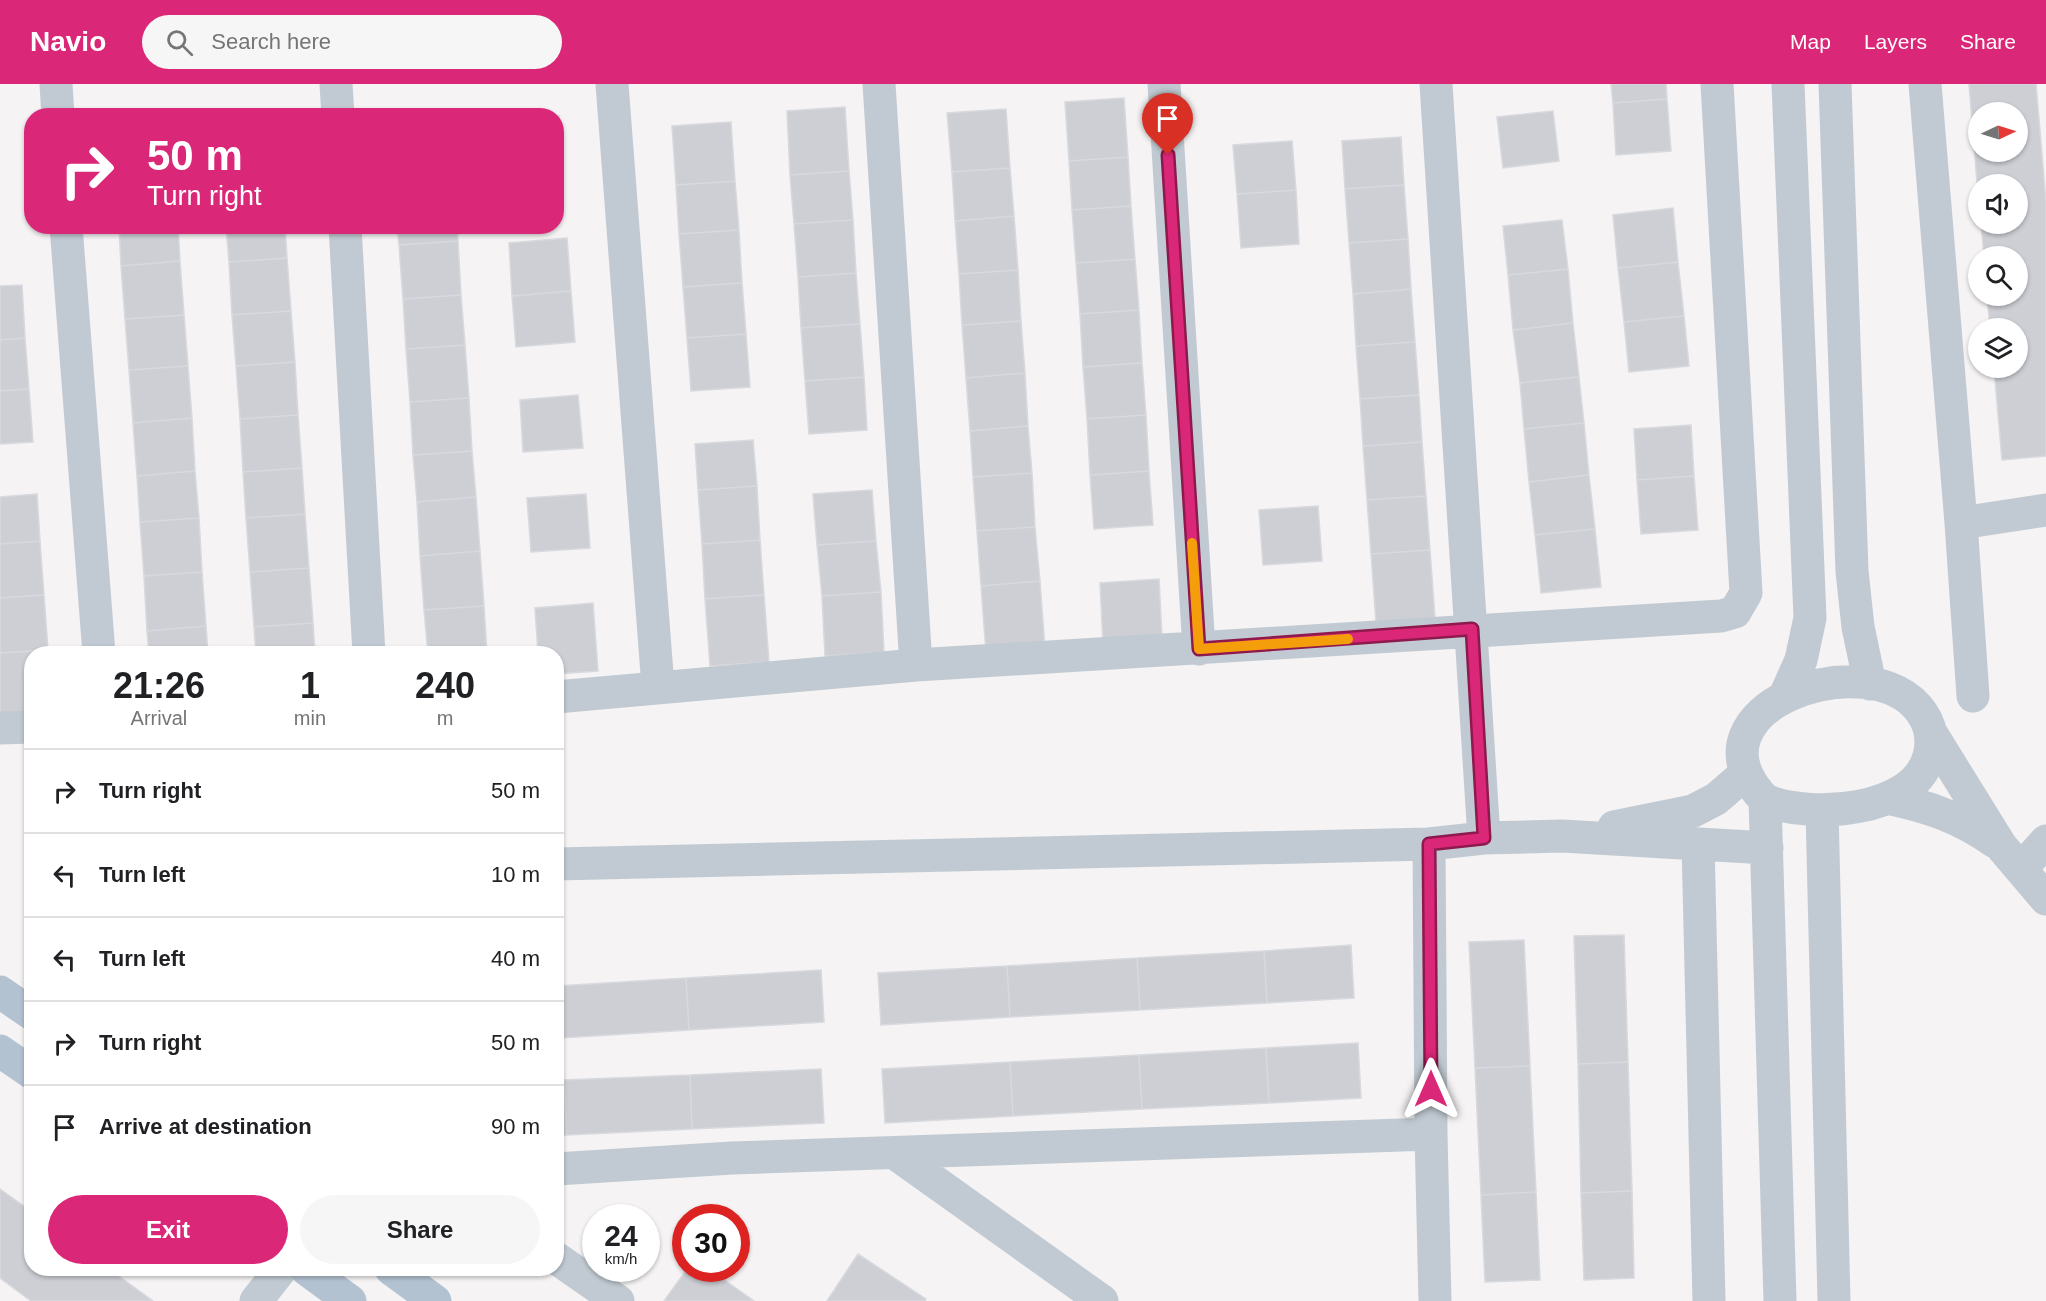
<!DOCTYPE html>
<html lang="en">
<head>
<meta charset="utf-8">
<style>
	:root { --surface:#fff; --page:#f6f6f6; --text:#202124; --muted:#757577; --line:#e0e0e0; --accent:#db2777 }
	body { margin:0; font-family:Arial,sans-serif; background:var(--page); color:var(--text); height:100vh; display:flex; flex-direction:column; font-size:22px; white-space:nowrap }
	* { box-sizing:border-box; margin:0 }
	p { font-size:20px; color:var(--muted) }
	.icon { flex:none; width:33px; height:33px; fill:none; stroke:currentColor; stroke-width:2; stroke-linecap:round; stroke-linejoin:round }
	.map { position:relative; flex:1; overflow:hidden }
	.sheet { position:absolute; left:24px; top:562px; width:540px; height:630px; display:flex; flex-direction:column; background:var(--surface); border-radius:24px; box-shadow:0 2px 4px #0004 }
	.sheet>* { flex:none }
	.banner { position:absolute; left:24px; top:24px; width:540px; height:126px; border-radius:24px; box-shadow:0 2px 4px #0004; background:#db2777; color:#fff; overflow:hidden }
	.needle { width:39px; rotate:86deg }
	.controls { position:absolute; left:1968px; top:18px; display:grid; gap:12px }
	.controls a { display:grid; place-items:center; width:60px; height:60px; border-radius:50%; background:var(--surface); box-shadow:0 2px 4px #0004; font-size:30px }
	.speed { position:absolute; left:582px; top:1120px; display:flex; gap:12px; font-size:30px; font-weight:700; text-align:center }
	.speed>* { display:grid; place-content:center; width:78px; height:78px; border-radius:50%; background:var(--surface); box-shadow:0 2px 4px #0004; line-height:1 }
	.speed small { font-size:15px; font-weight:400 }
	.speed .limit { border:9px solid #d22; background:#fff; color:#111 }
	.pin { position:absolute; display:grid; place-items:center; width:51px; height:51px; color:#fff; margin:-62px -26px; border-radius:50% 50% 50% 0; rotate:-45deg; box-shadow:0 0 6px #0007 }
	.pin .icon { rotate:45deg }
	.me { position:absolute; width:66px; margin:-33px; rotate:0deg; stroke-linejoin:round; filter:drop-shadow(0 0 4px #0008) }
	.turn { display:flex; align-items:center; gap:21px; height:126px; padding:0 24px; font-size:27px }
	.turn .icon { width:78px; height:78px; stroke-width:2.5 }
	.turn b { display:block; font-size:42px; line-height:51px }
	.eta { display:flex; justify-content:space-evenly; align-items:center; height:102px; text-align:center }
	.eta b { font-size:36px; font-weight:700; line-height:42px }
	.button { display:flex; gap:12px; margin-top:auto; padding:12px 24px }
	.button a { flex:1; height:69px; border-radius:36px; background:var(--accent); color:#fff; font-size:24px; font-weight:700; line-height:69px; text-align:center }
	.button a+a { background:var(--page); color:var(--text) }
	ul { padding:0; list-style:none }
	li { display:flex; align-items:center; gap:18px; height:84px; padding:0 24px; border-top:2px solid var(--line) }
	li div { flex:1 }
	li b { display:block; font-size:22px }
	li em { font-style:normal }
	header { display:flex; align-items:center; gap:36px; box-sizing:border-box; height:84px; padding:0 30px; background:var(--accent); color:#fff }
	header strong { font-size:28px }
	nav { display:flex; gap:33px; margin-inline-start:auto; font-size:21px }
	.search { width:420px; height:54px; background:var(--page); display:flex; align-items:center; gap:15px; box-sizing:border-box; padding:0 21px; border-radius:33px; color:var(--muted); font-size:22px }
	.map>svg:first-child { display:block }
	.building { fill:#cdcfd5; stroke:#d7d9de; stroke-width:1.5; fill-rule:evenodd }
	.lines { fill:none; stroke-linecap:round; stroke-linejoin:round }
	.minor { stroke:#c1cad2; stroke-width:33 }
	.major { stroke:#b3c2d1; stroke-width:33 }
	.route-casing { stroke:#8e194d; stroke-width:15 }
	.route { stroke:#db2777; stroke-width:10 }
	.slow { stroke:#f59e0b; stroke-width:10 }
</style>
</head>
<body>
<header>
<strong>Navio</strong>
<div class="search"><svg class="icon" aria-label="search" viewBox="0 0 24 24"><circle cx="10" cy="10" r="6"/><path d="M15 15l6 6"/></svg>Search here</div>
<nav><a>Map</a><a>Layers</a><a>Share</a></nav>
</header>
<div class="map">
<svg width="2046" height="1217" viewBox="0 0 2046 1217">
	<rect width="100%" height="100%" fill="#f5f3f3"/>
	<path class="building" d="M 1611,0 L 1666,0 L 1667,15 L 1613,19 Z
		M 1969,0 L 2036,0 L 2046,118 L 2046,372 L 2002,376 L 1994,284 L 2018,284 L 2018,244 L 1990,244 L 1987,212 L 2018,212 L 2018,172 L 1984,172 L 1981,140 L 2018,140 L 2018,100 L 1978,100 L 1978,111 ZM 1978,28 L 2018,28 L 2018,68 L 1978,68 Z
		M 1124,14 L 1128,73 L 1069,77 L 1065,18 Z
		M 1667,15 L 1671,67 L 1616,71 L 1613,19 Z
		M 845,23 L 849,87 L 790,91 L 787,27 Z
		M 1006,25 L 1010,84 L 952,88 L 947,29 Z
		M 1553,27 L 1559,77 L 1503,84 L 1497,33 Z
		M 556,32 L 559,32 L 563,91 L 556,92 Z
		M 731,38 L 735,97 L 676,101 L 672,42 Z
		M 1401,53 L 1404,101 L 1345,105 L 1342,57 Z
		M 1292,57 L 1296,106 L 1237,110 L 1233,61 Z
		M 1128,73 L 1131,122 L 1072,126 L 1069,77 Z
		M 1010,84 L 1014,132 L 955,137 L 952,88 Z
		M 849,87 L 853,136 L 794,140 L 790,91 Z
		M 735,97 L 739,146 L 679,150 L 676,101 Z
		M 1404,101 L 1408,155 L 1349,159 L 1345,105 Z
		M 1296,106 L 1299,160 L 1241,164 L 1237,110 Z
		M 1131,122 L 1135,175 L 1076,179 L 1072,126 Z
		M 1673,124 L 1678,178 L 1618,184 L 1613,131 Z
		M 1014,132 L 1018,186 L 959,190 L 955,137 Z
		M 853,136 L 856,189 L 798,193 L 794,140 Z
		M 1562,136 L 1568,185 L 1508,191 L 1503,142 Z
		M 119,142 L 178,142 L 180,177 L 121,182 Z
		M 226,142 L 285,142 L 287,174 L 229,178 Z
		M 397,142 L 457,142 L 458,157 L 399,161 Z
		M 739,146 L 742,199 L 683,203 L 679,150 Z
		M 567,154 L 571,207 L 512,212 L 509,159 Z
		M 1408,155 L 1411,205 L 1353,210 L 1349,159 Z
		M 458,157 L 461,211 L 403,215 L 399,161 Z
		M 287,174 L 291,227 L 232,231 L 229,178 Z
		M 1135,175 L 1139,226 L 1080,230 L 1076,179 Z
		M 180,177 L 184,231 L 125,235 L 121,182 Z
		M 1678,178 L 1684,232 L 1624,238 L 1618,184 Z
		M 1568,185 L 1573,239 L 1513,246 L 1508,191 Z
		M 1018,186 L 1021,237 L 962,241 L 959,190 Z
		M 856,189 L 860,240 L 801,244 L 798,193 Z
		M 742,199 L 746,250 L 687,254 L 683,203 Z
		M 22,201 L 25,254 L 0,256 L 0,202 Z
		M 1411,205 L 1415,258 L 1356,262 L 1353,210 Z
		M 571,207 L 575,258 L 516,263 L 512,212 Z
		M 461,211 L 465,261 L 406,265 L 403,215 Z
		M 1139,226 L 1142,279 L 1083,283 L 1080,230 Z
		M 291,227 L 295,278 L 236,282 L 232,231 Z
		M 184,231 L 188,282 L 129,286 L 125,235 Z
		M 1684,232 L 1689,282 L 1629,288 L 1624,238 Z
		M 1021,237 L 1025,289 L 966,294 L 962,241 Z
		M 1573,239 L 1579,293 L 1520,299 L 1513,246 Z
		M 860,240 L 864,293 L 805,297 L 801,244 Z
		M 746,250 L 750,303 L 691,307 L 687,254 Z
		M 25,254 L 29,305 L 0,307 L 0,256 Z
		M 1415,258 L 1419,311 L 1360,315 L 1356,262 Z
		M 465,261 L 469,314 L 410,318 L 406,265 Z
		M 295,278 L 298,331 L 240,335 L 236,282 Z
		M 1142,279 L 1146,331 L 1087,335 L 1083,283 Z
		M 188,282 L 192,334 L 133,339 L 129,286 Z
		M 1025,289 L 1028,342 L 970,347 L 966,294 Z
		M 864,293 L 867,346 L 809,350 L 805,297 Z
		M 1579,293 L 1584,339 L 1524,345 L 1520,299 Z
		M 29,305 L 33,358 L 0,360 L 0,307 Z
		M 578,311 L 583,364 L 523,368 L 520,316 Z
		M 1419,311 L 1422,358 L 1363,362 L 1360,315 Z
		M 469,314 L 472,367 L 413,371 L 410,318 Z
		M 298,331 L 302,384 L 243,388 L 240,335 Z
		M 1146,331 L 1149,387 L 1090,391 L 1087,335 Z
		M 192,334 L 195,387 L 137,392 L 133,339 Z
		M 1584,339 L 1589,391 L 1529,398 L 1524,345 Z
		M 1691,341 L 1694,392 L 1637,396 L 1634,345 Z
		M 1028,342 L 1032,389 L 973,393 L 970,347 Z
		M 753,356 L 757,402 L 698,406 L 695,360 Z
		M 1422,358 L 1426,412 L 1367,416 L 1363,362 Z
		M 472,367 L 476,413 L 417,418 L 413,371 Z
		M 302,384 L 305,430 L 246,434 L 243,388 Z
		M 195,387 L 199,434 L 140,438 L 137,392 Z
		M 1149,387 L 1153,441 L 1094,445 L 1090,391 Z
		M 1032,389 L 1035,443 L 977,447 L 973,393 Z
		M 1589,391 L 1595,445 L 1535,451 L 1529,398 Z
		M 1694,392 L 1698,446 L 1641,450 L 1637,396 Z
		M 757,402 L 760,456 L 702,460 L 698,406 Z
		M 872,406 L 876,457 L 817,461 L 813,410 Z
		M 37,410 L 40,457 L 0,460 L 0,413 Z
		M 586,410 L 590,464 L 531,468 L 527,414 Z
		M 1426,412 L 1430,466 L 1371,470 L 1367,416 Z
		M 476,413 L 480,467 L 420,472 L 417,418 Z
		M 1318,422 L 1322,477 L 1263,481 L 1259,426 Z
		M 305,430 L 309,484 L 250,488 L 246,434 Z
		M 199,434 L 202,488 L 144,492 L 140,438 Z
		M 1035,443 L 1040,497 L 981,502 L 977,447 Z
		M 1595,445 L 1601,503 L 1541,509 L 1535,451 Z
		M 760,456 L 764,511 L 705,515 L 702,460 Z
		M 40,457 L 44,511 L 0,514 L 0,460 Z
		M 876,457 L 881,508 L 822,512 L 817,461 Z
		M 1430,466 L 1435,534 L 1376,538 L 1371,470 Z
		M 480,467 L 484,522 L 424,526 L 420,472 Z
		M 309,484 L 313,539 L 254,543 L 250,488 Z
		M 202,488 L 206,542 L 147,547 L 144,492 Z
		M 1159,495 L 1162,554 L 1103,559 L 1100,499 Z
		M 1040,497 L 1045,565 L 986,569 L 981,502 Z
		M 881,508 L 884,568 L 825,572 L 822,512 Z
		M 44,511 L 48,566 L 0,569 L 0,514 Z
		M 764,511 L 769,578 L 710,582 L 705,515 Z
		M 593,519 L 598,587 L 556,590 L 556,570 L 538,570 L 535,524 Z
		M 484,522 L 487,570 L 428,570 L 424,526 Z
		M 313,539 L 315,570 L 256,570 L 254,543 Z
		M 206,542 L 208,570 L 149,570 L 147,547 Z
		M 48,566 L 48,570 L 32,570 L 32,635 L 0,637 L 0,569 Z
		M 1624,851 L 1628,978 L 1578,980 L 1574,852 Z
		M 1524,856 L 1530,982 L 1475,984 L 1469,858 Z
		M 1351,861 L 1354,914 L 1267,919 L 1264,867 Z
		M 1264,867 L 1267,919 L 1140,926 L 1137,874 Z
		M 1137,874 L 1140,926 L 1010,933 L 1007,882 Z
		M 1007,882 L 1010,933 L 881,941 L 878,889 Z
		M 821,886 L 824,938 L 689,946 L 686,894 Z
		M 686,894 L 689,946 L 561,954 L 558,902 Z
		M 556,902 L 561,954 L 556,954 Z
		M 1358,959 L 1361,1014 L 1269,1019 L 1266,964 Z
		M 1266,964 L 1269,1019 L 1142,1025 L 1139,971 Z
		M 1139,971 L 1142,1025 L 1013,1032 L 1010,978 Z
		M 1010,978 L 1013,1032 L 885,1039 L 882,985 Z
		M 1628,978 L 1632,1107 L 1581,1109 L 1578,980 Z
		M 1530,982 L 1536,1108 L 1481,1111 L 1475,984 Z
		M 821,985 L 824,1039 L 692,1045 L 690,991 Z
		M 690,991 L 692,1045 L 567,1051 L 564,996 Z
		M 564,996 L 567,1051 L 556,1051 L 556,997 Z
		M 0,1105 L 32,1128 L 32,1185 L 109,1185 L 153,1217 L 31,1217 L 0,1194 Z
		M 1632,1107 L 1634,1194 L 1584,1196 L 1581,1109 Z
		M 1536,1108 L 1540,1196 L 1485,1198 L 1481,1111 Z
		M 858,1170 L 926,1215 L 925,1217 L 827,1217 Z
		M 687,1185 L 709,1185 L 754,1217 L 664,1217 Z"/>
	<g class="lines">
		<path class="minor" d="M 56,0 L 58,32
			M 336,0 L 338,32
			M 612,0 L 658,603
			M 879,0 L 916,581
			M 1164,0 L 1199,565
			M 1436,0 L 1484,754
			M 1835,0 L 1852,487 L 1858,543 L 1870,600
			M 1925,0 L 1961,439 L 2046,426
			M 66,142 L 99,570
			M 345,142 L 369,570
			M 1961,439 L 1973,612
			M 1785,612 L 1801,576 L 1810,534 L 1788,0
			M 556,613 L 916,581 L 1721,532 L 1735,528 L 1746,509 L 1717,0
			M 0,644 L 32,643
			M 1931,649 L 2001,762 L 2046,815
			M 1887,714 C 1927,722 1961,734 1995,758
			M 1765,716 C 1809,735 1915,729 1929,672 C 1933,657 1931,642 1922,629 C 1872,555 1676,624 1765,716 L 1780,1217
			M 1822,726 L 1834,1217
			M 1614,743 L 1693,727 L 1716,715 L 1745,690
			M 1429,760 L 1431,1050 L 1435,1217
			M 1698,760 L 1709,1217
			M 556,780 L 1429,760 L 1484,754 L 1562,752 L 1767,764
			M 2021,785 L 2046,757
			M 896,1070 L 1102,1217
			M 556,1085 L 732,1074 L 1431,1050
			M 556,1174 L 618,1217
			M 256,1217 L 281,1185"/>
		<path class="major" d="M 0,908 L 32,930
			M 0,967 L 32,989
			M 306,1185 L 350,1217
			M 391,1185 L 435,1217"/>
	</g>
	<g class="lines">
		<defs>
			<path id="route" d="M 1168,71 L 1199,565 L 1472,545 L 1484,754 L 1429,760 L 1431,1005"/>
		</defs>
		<use href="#route" class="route-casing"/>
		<use href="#route" class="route"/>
		<path class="slow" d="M 1192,459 L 1199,565 L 1348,555"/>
	</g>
</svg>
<div class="controls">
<a><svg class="needle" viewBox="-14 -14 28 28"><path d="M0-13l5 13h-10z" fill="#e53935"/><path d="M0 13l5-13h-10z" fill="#757577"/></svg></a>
<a><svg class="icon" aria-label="sound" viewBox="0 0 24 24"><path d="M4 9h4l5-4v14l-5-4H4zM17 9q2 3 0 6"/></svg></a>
<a><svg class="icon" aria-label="search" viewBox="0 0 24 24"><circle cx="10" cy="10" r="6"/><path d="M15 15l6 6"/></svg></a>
<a><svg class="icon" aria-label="layers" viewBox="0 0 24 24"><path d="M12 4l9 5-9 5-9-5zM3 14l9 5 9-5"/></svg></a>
</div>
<div class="speed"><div>24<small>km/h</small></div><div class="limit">30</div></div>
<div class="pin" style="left:1168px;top:71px;background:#d93025"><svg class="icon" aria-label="arrive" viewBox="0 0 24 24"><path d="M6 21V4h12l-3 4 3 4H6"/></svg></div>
<svg class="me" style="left:1431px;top:1005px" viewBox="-20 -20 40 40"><path d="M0-17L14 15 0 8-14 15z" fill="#db2777" stroke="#fff" stroke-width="4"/></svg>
<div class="banner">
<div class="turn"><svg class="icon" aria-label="right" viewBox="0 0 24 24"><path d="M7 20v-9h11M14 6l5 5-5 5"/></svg><div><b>50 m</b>Turn right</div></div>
</div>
<section class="sheet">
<div class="eta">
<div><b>21:26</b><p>Arrival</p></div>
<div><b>1</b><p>min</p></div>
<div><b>240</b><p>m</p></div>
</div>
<ul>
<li><svg class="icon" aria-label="right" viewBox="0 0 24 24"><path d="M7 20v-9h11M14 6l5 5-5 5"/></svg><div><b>Turn right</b></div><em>50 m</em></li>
<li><svg class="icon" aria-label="left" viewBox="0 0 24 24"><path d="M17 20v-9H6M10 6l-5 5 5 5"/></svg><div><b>Turn left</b></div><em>10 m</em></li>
<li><svg class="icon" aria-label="left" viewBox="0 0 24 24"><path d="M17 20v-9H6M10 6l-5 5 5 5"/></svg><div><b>Turn left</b></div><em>40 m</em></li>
<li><svg class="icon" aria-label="right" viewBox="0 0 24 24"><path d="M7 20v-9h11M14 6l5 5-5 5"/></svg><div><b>Turn right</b></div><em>50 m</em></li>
<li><svg class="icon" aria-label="arrive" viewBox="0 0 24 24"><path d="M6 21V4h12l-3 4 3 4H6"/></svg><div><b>Arrive at destination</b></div><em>90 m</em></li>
</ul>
<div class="button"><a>Exit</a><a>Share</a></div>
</section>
</div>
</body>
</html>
